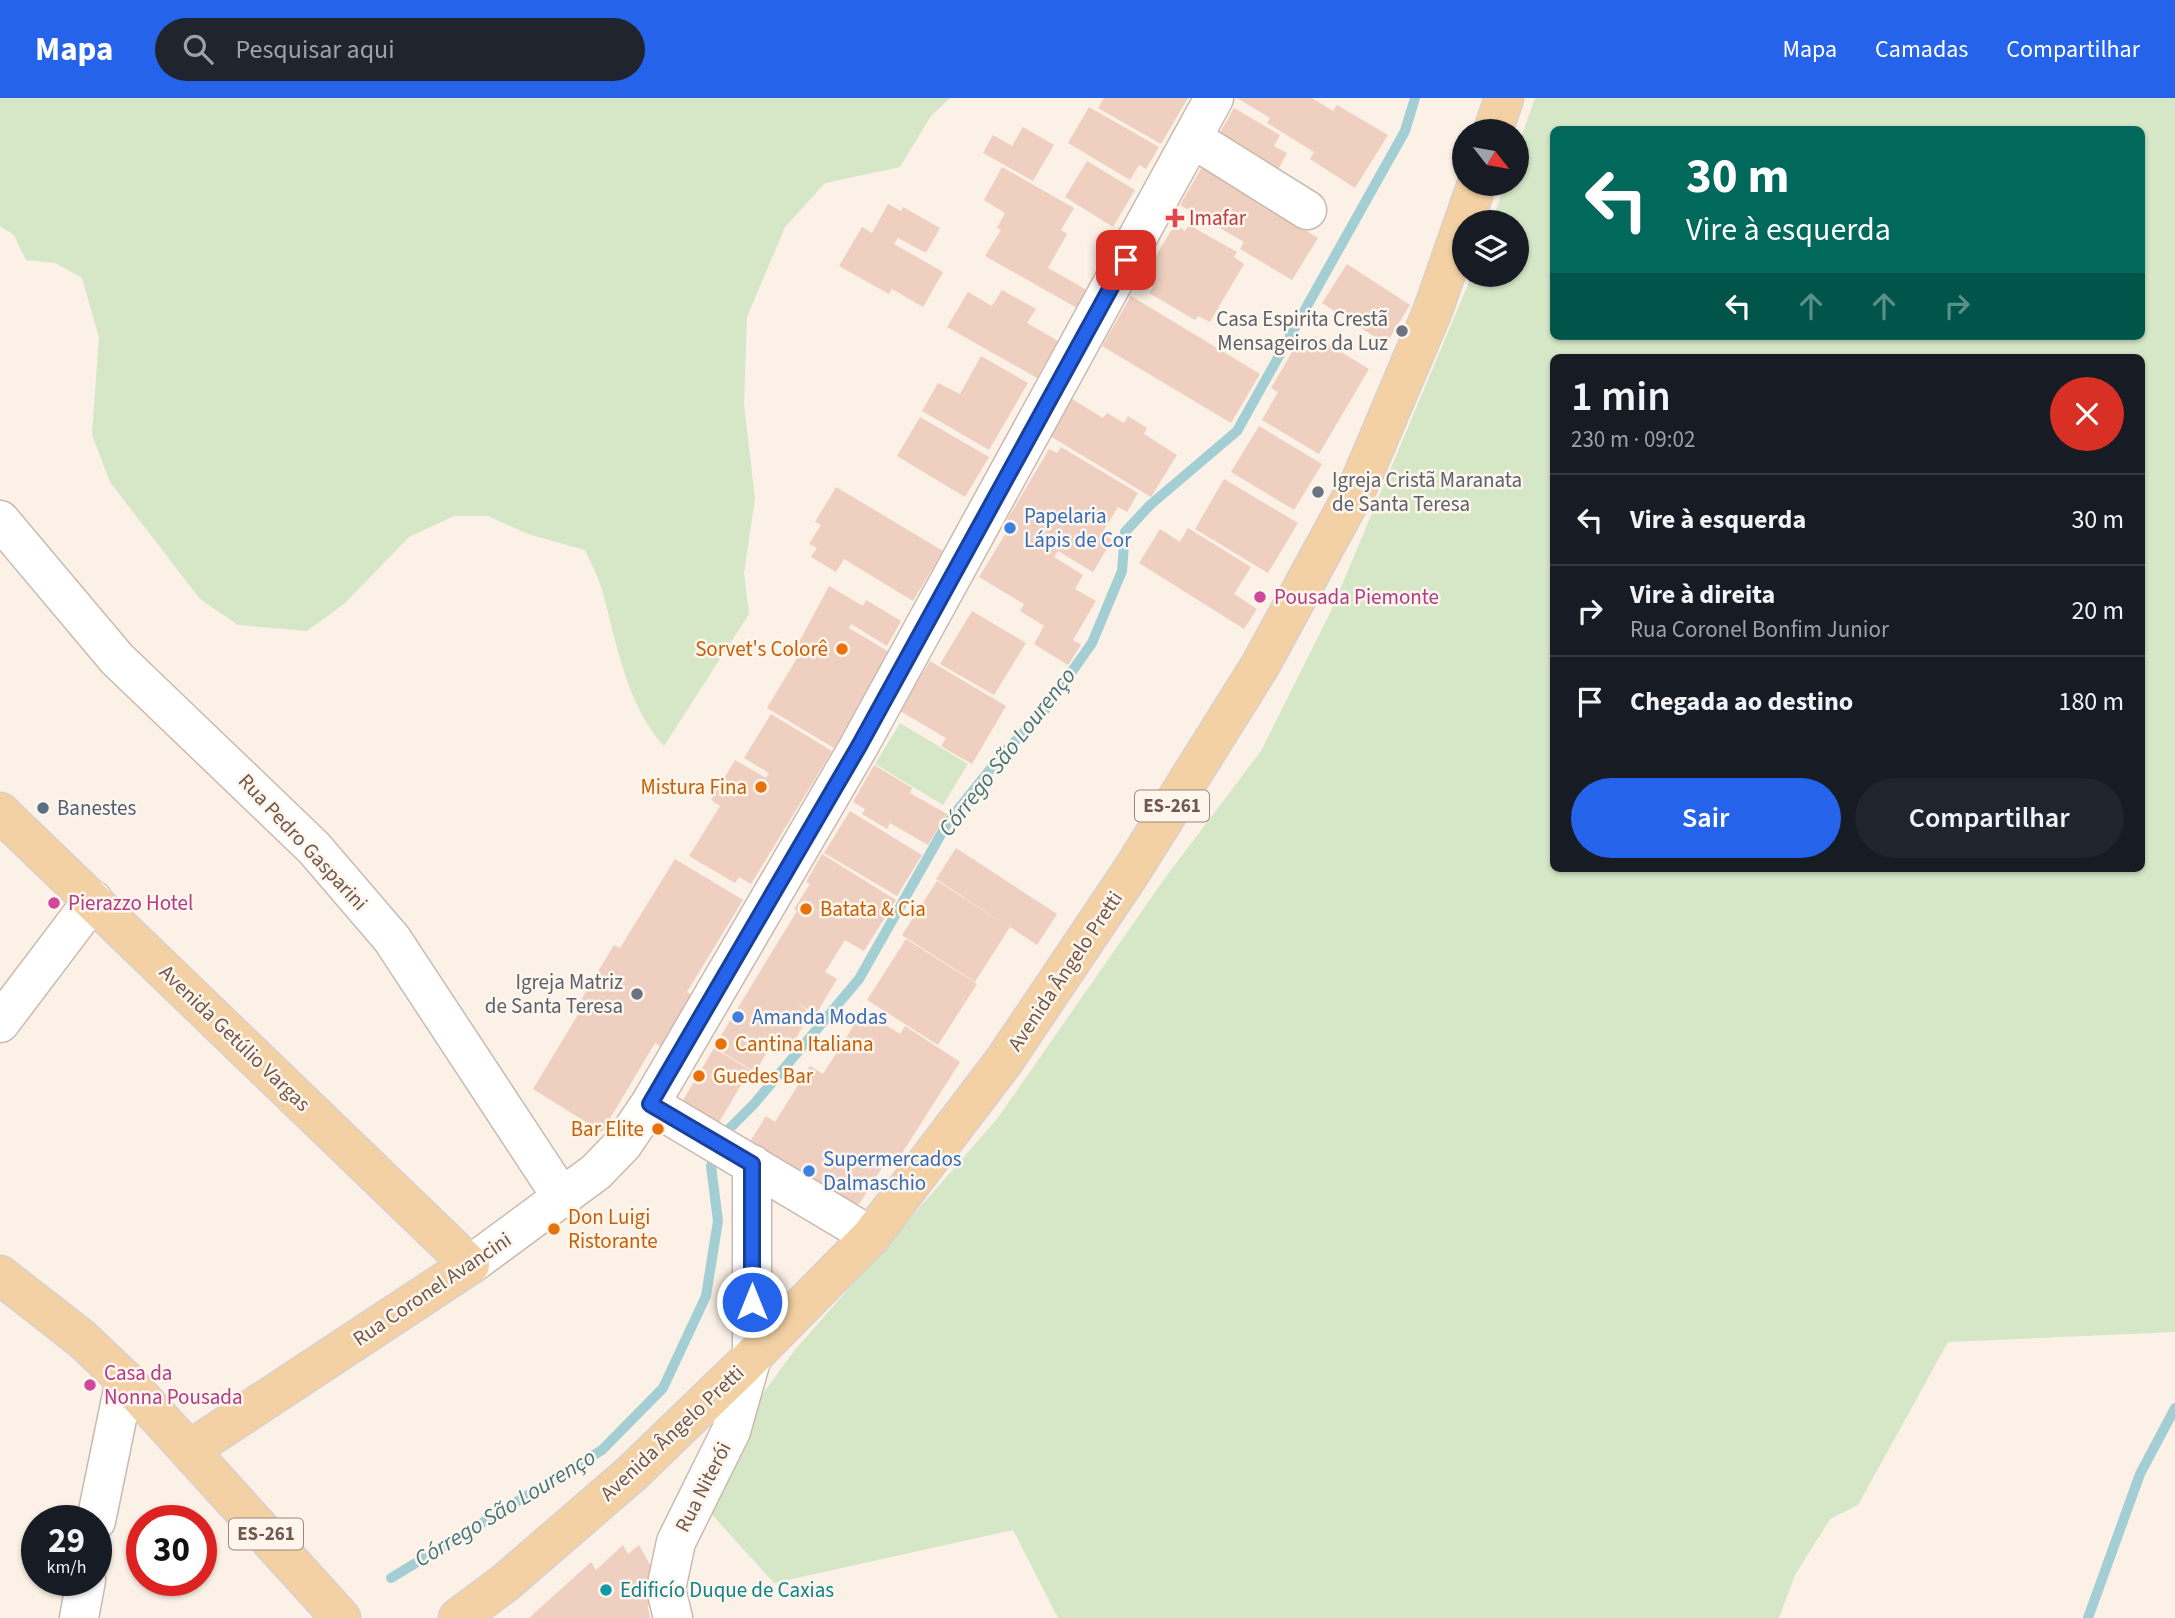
<!DOCTYPE html>
<html lang="pt">
<head>
<meta charset="utf-8">
<style>
	:root { --surface:#171b24; --page:#20242c; --text:#f1f3f6; --muted:#9ea1a6; --line:#363941; --accent:#2563eb }
	body { margin:0; font-family:"Source Sans 3",sans-serif; background:var(--page); color:var(--text); height:100vh; display:flex; flex-direction:column; font-size:26px; white-space:nowrap }
	* { box-sizing:border-box; margin:0 }
	p { font-size:23px; color:var(--muted) }
	.icon { flex:none; width:38px; height:38px; fill:none; stroke:currentColor; stroke-width:2; stroke-linecap:round; stroke-linejoin:round }
	.map { position:relative; flex:1; overflow:hidden }
	.details { position:absolute; left:1550px; top:256px; width:595px; height:518px; display:flex; flex-direction:column; background:var(--surface); border-radius:10px; box-shadow:0 2px 5px #0004 }
	.details>* { flex:none }
	.guide { position:absolute; left:1550px; top:28px; width:595px; height:214px; border-radius:10px; box-shadow:0 2px 5px #0004; background:#00695c; color:#fff; overflow:hidden }
	.needle { width:46px; rotate:121deg }
	.controls { position:absolute; left:1452px; top:21px; display:grid; gap:14px }
	.controls a { display:grid; place-items:center; width:77px; height:77px; border-radius:50%; background:var(--surface); box-shadow:0 2px 5px #0004; font-size:35px }
	.speed { position:absolute; left:21px; top:1407px; display:flex; gap:14px; font-size:35px; font-weight:700; text-align:center }
	.speed>* { display:grid; place-content:center; width:91px; height:91px; border-radius:50%; background:var(--surface); box-shadow:0 2px 5px #0004; line-height:1 }
	.speed small { font-size:18px; font-weight:400 }
	.speed .limit { border:10px solid #d22; background:#fff; color:#111 }
	.pin { position:absolute; display:grid; place-items:center; width:60px; height:60px; color:#fff; margin:-30px; border-radius:14px; box-shadow:0 4px 10px #0006 }
	.me { position:absolute; width:77px; margin:-38px; rotate:0deg; stroke-linejoin:round; filter:drop-shadow(0 0 5px #0008) }
	.turn { display:flex; align-items:center; gap:24px; height:147px; padding:0 21px; font-size:32px }
	.turn .icon { width:91px; height:91px; stroke-width:2.5 }
	.turn b { display:block; font-size:49px; line-height:60px }
	.lanes { display:flex; align-items:center; height:66px; padding:0 21px; background:#0003; justify-content:center; gap:35px; direction:ltr }
	.lanes .off { opacity:.35 }
	.round { display:grid; place-items:center; flex:none; width:74px; height:74px; border-radius:37px; background:var(--page) }
	.head { display:flex; align-items:center; justify-content:space-between; height:119px; padding:0 21px }
	h1 { font-size:42px; font-weight:600; line-height:52px }
	.primary-button { display:flex; gap:14px; margin-top:auto; padding:14px 21px }
	.primary-button a { flex:1; height:80px; border-radius:42px; background:var(--accent); color:#fff; font-size:28px; font-weight:600; line-height:80px; text-align:center }
	.primary-button a+a { background:var(--page); color:var(--text) }
	ul { padding:0; list-style:none }
	li { display:flex; align-items:center; gap:21px; height:91px; padding:0 21px; border-top:2px solid var(--line) }
	li div { flex:1 }
	li b { display:block; font-size:26px }
	li em { font-style:normal }
	header { display:flex; align-items:center; gap:42px; box-sizing:border-box; height:98px; padding:0 35px; background:var(--accent); color:#fff }
	header strong { font-size:33px }
	nav { display:flex; gap:38px; margin-inline-start:auto; font-size:24px }
	.search { width:490px; height:63px; background:var(--page); display:flex; align-items:center; gap:18px; box-sizing:border-box; padding:0 24px; border-radius:38px; color:var(--muted); font-size:26px }
	.map>svg:first-child { display:block }
	.green { fill:#d5e7c6; fill-rule:evenodd }
	.lines { fill:none; stroke-linecap:round; stroke-linejoin:round }
	.stream { stroke:#a3cfd4; stroke-width:10 }
	.building { fill:#eecfc0 }
	.minor-casing { stroke:#cbb9ad; stroke-width:41 }
	.major-casing { stroke:#d8d0cd; stroke-width:41 }
	.minor { stroke:#fff; stroke-width:38 }
	.major { stroke:#f4d1a4; stroke-width:38 }
	.route-casing { stroke:#184099; stroke-width:18 }
	.route { stroke:#2563eb; stroke-width:12 }
	.health-dot { fill:#e0444e; stroke:#fef6ec; stroke-width:2.5 }
	.worship-dot { fill:#6b7280; stroke:#fef6ec; stroke-width:2.5 }
	.shop-dot { fill:#3f7fe0; stroke:#fef6ec; stroke-width:2.5 }
	.hotel-dot { fill:#d1479c; stroke:#fef6ec; stroke-width:2.5 }
	.food-dot { fill:#e8710a; stroke:#fef6ec; stroke-width:2.5 }
	.service-dot { fill:#5c6f8a; stroke:#fef6ec; stroke-width:2.5 }
	.culture-dot { fill:#0f9aa8; stroke:#fef6ec; stroke-width:2.5 }
	.labels { text-anchor:middle; dominant-baseline:central; stroke-width:5; stroke-linejoin:round; paint-order:stroke }
	.shield { fill:#fef6ec; stroke:#9c877d; stroke-width:2 }
	.shield-label { font-size:19px; font-weight:bold; fill:#72584d }
	.health-label { font-size:21px; fill:#be3a42; stroke:#fef6ec; text-anchor:start }
	.worship-label { font-size:21px; fill:#5b616d; stroke:#fef6ec; text-anchor:end }
	.shop-label { font-size:21px; fill:#366cbe; stroke:#fef6ec; text-anchor:start }
	.hotel-label { font-size:21px; fill:#b23c85; stroke:#fef6ec; text-anchor:start }
	.food-label { font-size:21px; fill:#c56008; stroke:#fef6ec; text-anchor:start }
	.service-label { font-size:21px; fill:#4e5e75; stroke:#fef6ec; text-anchor:start }
	.street-label { font-size:21px; fill:#72584d; stroke:#fef6ec }
	.culture-label { font-size:21px; fill:#0d838f; stroke:#fef6ec; text-anchor:start }
	.water-label { font-size:23px; font-style:italic; fill:#45777d; stroke:#fef6ec }
</style>
</head>
<body>
<header>
<strong>Mapa</strong>
<div class="search"><svg class="icon" aria-label="search" viewBox="0 0 24 24"><circle cx="10" cy="10" r="6"/><path d="M15 15l6 6"/></svg>Pesquisar aqui</div>
<nav><a>Mapa</a><a>Camadas</a><a>Compartilhar</a></nav>
</header>
<div class="map">
<svg width="2175" height="1520" viewBox="0 0 2175 1520">
	<rect width="100%" height="100%" fill="#fbf1e6"/>
	<path class="green" d="M 0,0 L 950,0 L 931,18 L 900,69 L 825,85 L 785,129 L 747,219 L 744,306 L 755,401 L 744,475 L 749,516 L 664,648 C 626,606 617,545 602,492 C 598,478 591,465 585,452 L 528,436 L 488,418 L 454,418 L 409,439 L 344,506 L 307,533 L 238,527 L 200,501 L 110,384 L 92,337 L 99,239 L 82,180 L 55,165 L 26,162 L 14,137 L 0,128 Z
		M 1535,0 L 2175,0 L 2175,1234 L 1948,1244 L 1858,1407 L 1830,1421 L 1795,1477 L 1779,1520 L 1058,1520 L 1013,1432 L 774,1485 L 706,1410 L 762,1297 L 794,1253 L 997,1021 L 1165,780 L 1261,653 L 1331,513 L 1472,177 L 1517,177 L 1517,124 L 1492,124 L 1505,86 L 1517,86 L 1517,51 ZM 1554,32 L 2142,32 L 2142,238 L 1554,238 ZM 1554,259 L 2142,259 L 2142,770 L 1554,770 Z
		M 900,625 L 968,666 L 943,707 L 875,666 Z"/>
	<g class="lines">
		<path class="stream" d="M 391,1480 L 602,1352 L 663,1290 L 706,1198 L 718,1123 L 711,1068 L 723,1037 L 754,1006 L 859,881 L 948,724 L 1001,658 L 1044,613 L 1092,545 L 1122,473 L 1125,434 L 1150,407 L 1237,333 L 1405,33 L 1415,0
			M 2088,1520 L 2140,1376 L 2175,1310"/>
	</g>
	<path class="building" d="M 1104,0 L 1188,0 L 1161,46 L 1098,10 Z
		M 1237,0 L 1312,0 L 1333,13 L 1337,7 L 1388,37 L 1355,90 L 1310,61 L 1314,54 L 1267,25 L 1270,20 Z
		M 1089,9 L 1159,49 L 1146,71 L 1139,67 L 1130,82 L 1068,45 Z
		M 1234,10 L 1280,37 L 1274,48 L 1287,55 L 1274,79 L 1218,38 Z
		M 1023,29 L 1054,47 L 1033,83 L 983,55 L 993,37 L 1012,48 Z
		M 1206,62 L 1279,116 L 1318,140 L 1292,182 L 1240,151 L 1244,144 L 1180,107 Z
		M 1087,63 L 1135,92 L 1113,129 L 1065,99 Z
		M 1002,69 L 1074,110 L 1061,132 L 1067,136 L 1048,170 L 1087,192 L 1077,210 L 985,158 L 1001,132 L 997,130 L 1005,115 L 984,102 Z
		M 888,106 L 901,113 L 903,109 L 940,130 L 926,155 L 898,140 L 894,146 L 943,174 L 923,209 L 892,191 L 889,196 L 839,168 L 862,129 L 872,135 Z
		M 1175,126 L 1185,133 L 1189,127 L 1237,154 L 1234,159 L 1244,166 L 1210,224 L 1198,218 L 1195,222 L 1149,195 L 1153,189 L 1141,183 Z
		M 1347,166 L 1410,207 L 1386,246 L 1322,205 Z
		M 1002,192 L 1036,211 L 1027,225 L 1058,243 L 1037,280 L 947,229 L 968,194 L 992,208 Z
		M 1131,198 L 1260,276 L 1231,325 L 1102,248 Z
		M 1315,238 L 1369,271 L 1319,356 L 1262,322 L 1278,294 L 1271,290 L 1295,249 L 1305,255 Z
		M 981,258 L 1028,285 L 989,352 L 922,313 L 938,285 L 960,296 Z
		M 1072,301 L 1103,320 L 1107,315 L 1124,325 L 1128,318 L 1147,330 L 1144,336 L 1177,357 L 1151,399 L 1050,338 Z
		M 920,319 L 989,359 L 965,399 L 897,358 Z
		M 1259,328 L 1322,366 L 1294,412 L 1231,374 Z
		M 1061,349 L 1138,395 L 1127,414 L 1118,409 L 1102,435 L 1112,442 L 1093,474 L 1058,453 L 1054,459 L 1083,477 L 1075,491 L 1096,503 L 1073,542 L 1081,547 L 1068,567 L 1034,546 L 1044,528 L 1020,513 L 1024,506 L 979,479 L 1012,425 L 1007,422 L 1049,351 L 1057,355 Z
		M 1224,381 L 1298,425 L 1268,475 L 1195,431 Z
		M 836,389 L 943,453 L 913,503 L 844,461 L 836,474 L 811,459 L 817,450 L 809,446 L 821,427 L 815,424 Z
		M 1188,430 L 1251,469 L 1234,496 L 1257,511 L 1244,531 L 1139,465 L 1160,431 L 1180,444 Z
		M 829,488 L 863,508 L 866,502 L 901,523 L 887,548 L 851,526 L 849,530 L 891,555 L 834,650 L 767,610 L 797,560 L 792,557 Z
		M 972,513 L 1026,545 L 994,597 L 940,566 Z
		M 930,563 L 1006,608 L 972,666 L 941,648 L 946,640 L 900,613 Z
		M 771,616 L 832,653 L 751,786 L 739,779 L 735,785 L 689,758 L 720,708 L 711,702 L 735,662 L 766,680 L 769,675 L 744,660 Z
		M 874,667 L 912,690 L 910,695 L 947,716 L 928,747 L 890,725 L 887,731 L 862,716 L 865,711 L 853,704 Z
		M 850,713 L 922,757 L 897,798 L 824,755 Z
		M 956,750 L 1057,816 L 1037,847 L 1010,829 L 975,884 L 902,837 L 937,783 L 1006,827 L 936,781 Z
		M 822,756 L 896,802 L 864,853 L 845,842 L 825,874 L 837,881 L 816,916 L 797,905 L 811,915 L 793,945 L 778,936 L 755,974 L 714,949 L 797,813 L 794,811 L 810,786 L 806,784 Z
		M 675,761 L 743,802 L 687,894 L 692,897 L 661,949 L 655,945 L 602,1034 L 533,991 L 585,905 L 581,902 L 614,847 L 620,850 Z
		M 906,841 L 977,886 L 938,947 L 867,902 Z
		M 863,913 L 900,936 L 905,928 L 960,964 L 899,1060 L 891,1055 L 860,1105 L 850,1108 L 749,1045 L 766,1018 L 775,1024 L 810,968 L 823,976 Z
		M 714,950 L 750,972 L 718,1026 L 682,1004 Z
		M 623,1447 L 628,1456 L 639,1447 L 654,1474 L 648,1510 L 650,1520 L 529,1520 L 591,1464 L 596,1472 Z"/>
	<g class="lines">
		<defs>
			<path id="minor" d="M 1192,40 L 1307,112
				M 0,422 L 117,561 L 314,750 L 392,841 L 563,1101
				M 0,925 L 93,802
				M 650,1006 L 871,1138
				M 470,1167 L 596,1074 L 623,1046 L 650,1006 L 859,648 L 1214,0
				M 96,1423 L 125,1282
				M 79,1520 L 86,1482
				M 673,1520 L 666,1491 L 676,1444 L 731,1333 L 752,1259 L 752,1066"/>
			<path id="major" d="M 1493,33 L 1504,0
				M 0,714 L 470,1167 L 191,1351
				M 0,1177 L 82,1241 L 125,1282 L 341,1520
				M 458,1520 L 505,1485 L 631,1376 L 745,1266 L 871,1138 L 1004,963 L 1131,774 L 1261,566 L 1361,382 L 1433,212 L 1477,86"/>
		</defs>
		<use href="#minor" class="minor-casing"/>
		<use href="#major" class="major-casing"/>
		<use href="#minor" class="minor"/>
		<use href="#major" class="major"/>
	</g>
	<g class="lines">
		<defs>
			<path id="route" d="M 752,1204 L 752,1066 L 650,1006 L 859,648 L 1126,162"/>
		</defs>
		<use href="#route" class="route-casing"/>
		<use href="#route" class="route"/>
	</g>
	<path class="health-dot" d="M1171.5 109.5h7v7h7v7h-7v7h-7v-7h-7v-7h7z"/>
	<g class="worship-dot">
		<circle cx="1402" cy="233" r="7"/>
		<circle cx="1318" cy="394" r="7"/>
		<circle cx="637" cy="896" r="7"/>
	</g>
	<g class="shop-dot">
		<circle cx="1010" cy="430" r="7"/>
		<circle cx="738" cy="919" r="7"/>
		<circle cx="809" cy="1073" r="7"/>
	</g>
	<g class="hotel-dot">
		<circle cx="1260" cy="499" r="7"/>
		<circle cx="54" cy="805" r="7"/>
		<circle cx="90" cy="1287" r="7"/>
	</g>
	<g class="food-dot">
		<circle cx="842" cy="551" r="7"/>
		<circle cx="761" cy="689" r="7"/>
		<circle cx="806" cy="811" r="7"/>
		<circle cx="721" cy="946" r="7"/>
		<circle cx="699" cy="978" r="7"/>
		<circle cx="658" cy="1031" r="7"/>
		<circle cx="554" cy="1131" r="7"/>
	</g>
	<circle class="service-dot" cx="43" cy="710" r="7"/>
	<circle class="culture-dot" cx="606" cy="1492" r="7"/>
	<g class="labels">
		<g class="shield">
			<rect x="1135" y="692.5" width="74" height="31" rx="5"/>
			<rect x="229" y="1420.5" width="74" height="31" rx="5"/>
		</g>
		<g class="shield-label">
			<text x="1172" y="708">ES-261</text>
			<text x="266" y="1436">ES-261</text>
		</g>
		<g class="health-label">
			<text x="1189" y="120">Imafar</text>
		</g>
		<g class="worship-label">
			<text x="1388" y="221">Casa Espirita Crestã<tspan x="1388" dy="24">Mensageiros da Luz</tspan></text>
			<text x="1332" y="382" text-anchor="start">Igreja Cristã Maranata<tspan x="1332" dy="24">de Santa Teresa</tspan></text>
			<text x="623" y="884">Igreja Matriz<tspan x="623" dy="24">de Santa Teresa</tspan></text>
		</g>
		<g class="shop-label">
			<text x="1024" y="418">Papelaria<tspan x="1024" dy="24">Lápis de Cor</tspan></text>
			<text x="752" y="919">Amanda Modas</text>
			<text x="823" y="1061">Supermercados<tspan x="823" dy="24">Dalmaschio</tspan></text>
		</g>
		<g class="hotel-label">
			<text x="1274" y="499">Pousada Piemonte</text>
			<text x="68" y="805">Pierazzo Hotel</text>
			<text x="104" y="1275">Casa da<tspan x="104" dy="24">Nonna Pousada</tspan></text>
		</g>
		<g class="food-label">
			<text x="828" y="551" text-anchor="end">Sorvet's Colorê</text>
			<text x="747" y="689" text-anchor="end">Mistura Fina</text>
			<text x="820" y="811">Batata &amp; Cia</text>
			<text x="735" y="946">Cantina Italiana</text>
			<text x="713" y="978">Guedes Bar</text>
			<text x="644" y="1031" text-anchor="end">Bar Elite</text>
			<text x="568" y="1119">Don Luigi<tspan x="568" dy="24">Ristorante</tspan></text>
		</g>
		<g class="service-label">
			<text x="57" y="710">Banestes</text>
		</g>
		<g class="street-label">
			<text transform="translate(303 744) rotate(47)">Rua Pedro Gasparini</text>
			<text transform="translate(1065 873) rotate(-56)">Avenida Ângelo Pretti</text>
			<text transform="translate(235 940) rotate(44)">Avenida Getúlio Vargas</text>
			<text transform="translate(432 1191) rotate(-34)">Rua Coronel Avancini</text>
			<text transform="translate(672 1335) rotate(-43)">Avenida Ângelo Pretti</text>
			<text transform="translate(703 1389) rotate(-63)">Rua Niterói</text>
		</g>
		<g class="culture-label">
			<text x="620" y="1492">Edificío Duque de Caxias</text>
		</g>
		<g class="water-label">
			<text transform="translate(1007 654) rotate(-52)">Córrego São Lourenço</text>
			<text transform="translate(505 1410) rotate(-31)">Córrego São Lourenço</text>
		</g>
	</g>
</svg>
<div class="controls">
<a><svg class="needle" viewBox="-14 -14 28 28"><path d="M0-13l5 13h-10z" fill="#e53935"/><path d="M0 13l5-13h-10z" fill="#9ea1a6"/></svg></a>
<a><svg class="icon" aria-label="layers" viewBox="0 0 24 24"><path d="M12 4l9 5-9 5-9-5zM3 14l9 5 9-5"/></svg></a>
</div>
<div class="speed"><div>29<small>km/h</small></div><div class="limit">30</div></div>
<div class="pin" style="left:1126px;top:162px;background:#d93025"><svg class="icon" aria-label="arrive" viewBox="0 0 24 24"><path d="M6 21V4h12l-3 4 3 4H6"/></svg></div>
<svg class="me" style="left:752px;top:1204px" viewBox="-20 -20 40 40"><circle r="17" fill="#2563eb" stroke="#fff" stroke-width="3"/><path d="M0-11L8 9 0 5-8 9z" fill="#fff"/></svg>
<div class="guide">
<div class="turn"><svg class="icon" aria-label="left" viewBox="0 0 24 24"><path d="M17 20v-9H6M10 6l-5 5 5 5"/></svg><div><b>30 m</b>Vire à esquerda</div></div>
<div class="lanes"><svg class="icon" aria-label="left" viewBox="0 0 24 24"><path d="M17 20v-9H6M10 6l-5 5 5 5"/></svg><svg class="icon off" aria-label="ahead" viewBox="0 0 24 24"><path d="M12 20V5M6 11l6-6 6 6"/></svg><svg class="icon off" aria-label="ahead" viewBox="0 0 24 24"><path d="M12 20V5M6 11l6-6 6 6"/></svg><svg class="icon off" aria-label="right" viewBox="0 0 24 24"><path d="M7 20v-9h11M14 6l5 5-5 5"/></svg></div>
</div>
<section class="details">
<div class="head"><div><h1>1 min</h1><p>230 m · 09:02</p></div><a class="round" style="background:#d93025;color:#fff"><svg class="icon" aria-label="close" viewBox="0 0 24 24"><path d="M6 6l12 12M18 6L6 18"/></svg></a></div>
<ul>
<li><svg class="icon" aria-label="left" viewBox="0 0 24 24"><path d="M17 20v-9H6M10 6l-5 5 5 5"/></svg><div><b>Vire à esquerda</b></div><em>30 m</em></li>
<li><svg class="icon" aria-label="right" viewBox="0 0 24 24"><path d="M7 20v-9h11M14 6l5 5-5 5"/></svg><div><b>Vire à direita</b><p>Rua Coronel Bonfim Junior</p></div><em>20 m</em></li>
<li><svg class="icon" aria-label="arrive" viewBox="0 0 24 24"><path d="M6 21V4h12l-3 4 3 4H6"/></svg><div><b>Chegada ao destino</b></div><em>180 m</em></li>
</ul>
<div class="primary-button"><a>Sair</a><a>Compartilhar</a></div>
</section>
</div>
</body>
</html>
